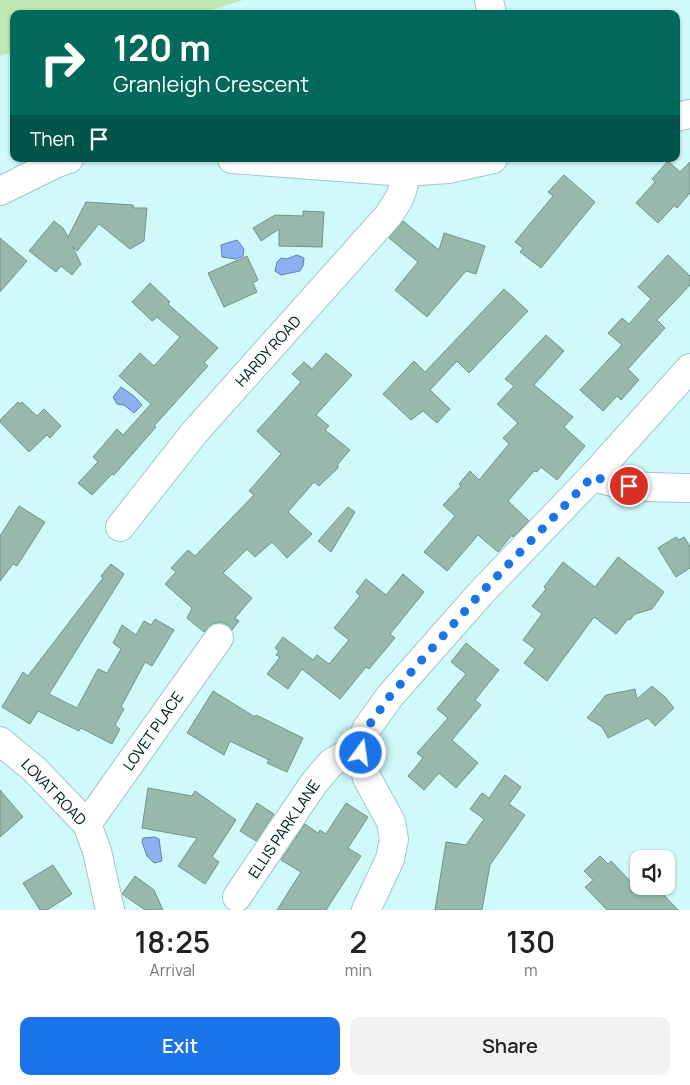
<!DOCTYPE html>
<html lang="en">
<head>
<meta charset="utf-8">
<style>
	:root { --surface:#fff; --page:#f2f2f2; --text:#222; --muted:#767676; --accent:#1a73e8 }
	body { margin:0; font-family:Manrope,sans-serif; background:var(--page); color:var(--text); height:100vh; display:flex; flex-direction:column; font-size:19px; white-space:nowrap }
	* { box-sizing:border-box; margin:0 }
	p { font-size:16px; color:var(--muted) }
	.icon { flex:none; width:28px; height:28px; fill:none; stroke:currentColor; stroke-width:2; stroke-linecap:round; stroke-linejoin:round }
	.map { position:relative; height:910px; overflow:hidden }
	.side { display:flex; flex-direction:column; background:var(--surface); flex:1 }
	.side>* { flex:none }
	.banner { position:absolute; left:10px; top:10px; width:670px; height:152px; border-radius:10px; box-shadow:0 1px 4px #0004; background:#00695c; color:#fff; overflow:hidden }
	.buttons { position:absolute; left:630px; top:850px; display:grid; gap:10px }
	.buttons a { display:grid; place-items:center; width:45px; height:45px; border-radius:10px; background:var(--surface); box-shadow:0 1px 4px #0004; font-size:25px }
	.pin { position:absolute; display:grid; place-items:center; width:42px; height:42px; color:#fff; margin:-21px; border:2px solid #fff; border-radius:50%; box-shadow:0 1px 5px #0007 }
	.me { position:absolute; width:55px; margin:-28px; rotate:14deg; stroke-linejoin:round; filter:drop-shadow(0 0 4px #0008) }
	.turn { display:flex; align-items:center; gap:18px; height:105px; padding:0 20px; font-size:22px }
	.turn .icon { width:65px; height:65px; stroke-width:2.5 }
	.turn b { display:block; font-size:35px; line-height:42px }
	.then { display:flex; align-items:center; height:48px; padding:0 20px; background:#0003; gap:10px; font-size:19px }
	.eta { display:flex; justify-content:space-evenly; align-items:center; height:85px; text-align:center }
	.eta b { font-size:30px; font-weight:600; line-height:35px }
	.primary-button { display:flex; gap:10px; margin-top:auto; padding:10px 20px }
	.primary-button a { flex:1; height:58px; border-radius:10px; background:var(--accent); color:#fff; font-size:20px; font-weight:600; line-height:58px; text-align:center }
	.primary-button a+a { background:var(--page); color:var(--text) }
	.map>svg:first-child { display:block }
	.green { fill:#bfe8b2 }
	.water { fill:#8bb1f2; stroke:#6280ae }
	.building { fill:#96b9ab; stroke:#749588 }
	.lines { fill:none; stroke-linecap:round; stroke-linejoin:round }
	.minor-casing { stroke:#a0c8c9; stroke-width:30 }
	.minor { stroke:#fff; stroke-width:28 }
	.route { stroke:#1a73e8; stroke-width:9; stroke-dasharray:0 16.2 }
	.labels { text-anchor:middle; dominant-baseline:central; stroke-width:4; stroke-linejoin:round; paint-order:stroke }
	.street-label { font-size:15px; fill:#020f0f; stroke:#f7ffff }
</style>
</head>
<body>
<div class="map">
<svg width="690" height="910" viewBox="0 0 690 910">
	<rect width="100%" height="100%" fill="#d0f9fa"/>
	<path class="green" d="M 0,0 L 243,0 L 205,12 L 14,14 L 14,52 L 0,56 Z"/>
	<path class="water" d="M 237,240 L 244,249 L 243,256 L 236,259 L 222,257 L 221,245 Z
		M 297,255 L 304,258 L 303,266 L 300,271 L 281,275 L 275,271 L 277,262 L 281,258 L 287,259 Z
		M 121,387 L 134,396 L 142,405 L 134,413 L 124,405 L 117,404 L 113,397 Z
		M 155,837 L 159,839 L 162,861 L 154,863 L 147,856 L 142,842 L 143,838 Z"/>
	<path class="building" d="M 668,161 L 680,172 L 690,162 L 690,193 L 677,208 L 674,206 L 658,223 L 636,203 L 655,182 L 652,179 Z
		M 564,175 L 595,202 L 541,268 L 520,252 L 523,248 L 515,242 L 553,196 L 548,192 Z
		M 86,202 L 133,205 L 134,208 L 147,208 L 144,241 L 130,249 L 99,224 L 77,251 L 72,246 L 81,264 L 72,275 L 61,266 L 56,272 L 29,251 L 54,221 L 63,228 L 68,237 Z
		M 303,211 L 324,212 L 322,247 L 279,246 L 279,229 L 261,241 L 253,228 L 275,215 L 303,216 Z
		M 403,221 L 439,250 L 444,233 L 485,246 L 476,274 L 466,271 L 427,317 L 395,290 L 418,262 L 389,238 Z
		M 0,238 L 27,261 L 0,292 Z
		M 668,255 L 690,276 L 690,285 L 657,320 L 665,328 L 628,369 L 639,380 L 621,400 L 617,396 L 603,411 L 580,390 L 622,345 L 608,333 L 622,318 L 629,324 L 651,299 L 638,287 Z
		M 247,256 L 258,280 L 253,283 L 257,292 L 224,307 L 208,273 Z
		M 150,283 L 170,302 L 168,304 L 218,348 L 204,363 L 208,366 L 154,426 L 156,427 L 114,475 L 112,474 L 92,495 L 78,483 L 98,462 L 93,457 L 117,429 L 123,435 L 151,404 L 119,376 L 140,353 L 154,366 L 180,337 L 157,317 L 152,321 L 132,302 Z
		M 504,289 L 528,311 L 469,373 L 457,361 L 430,390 L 450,409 L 437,423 L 423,411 L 411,420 L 383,394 L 414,361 L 425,372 Z
		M 546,335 L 564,351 L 534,385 L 573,417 L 564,427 L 585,446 L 557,480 L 541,467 L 537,472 L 534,471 L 508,501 L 529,521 L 513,537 L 512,535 L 498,552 L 478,535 L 447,571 L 424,552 L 455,516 L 443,505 L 461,486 L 459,484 L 470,471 L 479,480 L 509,444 L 503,438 L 518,423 L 497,404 L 514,386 L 505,379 Z
		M 326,353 L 352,375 L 316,415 L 329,426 L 325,430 L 350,450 L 338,464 L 338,468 L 319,486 L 314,482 L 288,512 L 312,534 L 287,558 L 272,542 L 255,557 L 247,549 L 223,573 L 252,598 L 235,618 L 239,621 L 232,630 L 228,625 L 220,622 L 212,624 L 204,632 L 187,618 L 192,608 L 165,584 L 176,572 L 171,568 L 188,550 L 195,556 L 254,495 L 249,491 L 281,454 L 257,431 L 301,382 L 292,374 L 304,362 L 312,369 Z
		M 18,402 L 19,404 L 22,402 L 37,416 L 44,409 L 61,426 L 50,438 L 47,435 L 29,452 L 0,422 L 0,420 Z
		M 19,506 L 45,522 L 17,566 L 13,564 L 0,581 L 0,536 Z
		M 348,507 L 355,512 L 331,552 L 318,541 Z
		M 676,537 L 679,540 L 684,537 L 690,546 L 690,568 L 676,577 L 658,548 Z
		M 618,557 L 664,592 L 652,609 L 635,614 L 630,620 L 628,619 L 616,634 L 594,617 L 547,681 L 524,663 L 535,649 L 523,640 L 542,614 L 532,606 L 546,589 L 544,587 L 563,562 L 595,587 Z
		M 111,564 L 124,574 L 49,694 L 77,708 L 98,669 L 107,673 L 121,649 L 113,643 L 122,625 L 136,635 L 144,621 L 151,625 L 155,619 L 174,630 L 152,666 L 145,662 L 121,707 L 124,709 L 115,725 L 120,729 L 112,744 L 81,728 L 79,731 L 38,711 L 30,724 L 2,707 L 23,672 L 28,676 L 103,578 L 101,576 Z
		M 403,574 L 424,592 L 390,634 L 395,638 L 369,669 L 366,667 L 340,699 L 302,669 L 288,689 L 267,674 L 280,657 L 276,655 L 279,651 L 275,648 L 283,637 L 313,660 L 317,655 L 329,664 L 349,640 L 334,628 L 360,596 L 356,592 L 366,579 L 386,595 Z
		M 466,643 L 499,670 L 475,700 L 481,705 L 452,740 L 478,763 L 456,788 L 439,773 L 424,790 L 408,776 L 423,758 L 417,753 L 448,718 L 437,709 L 466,674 L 451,662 Z
		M 652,686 L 665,697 L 674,708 L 655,726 L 648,718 L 608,738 L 602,727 L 587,718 L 606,695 L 635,689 L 637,699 Z
		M 213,691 L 255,717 L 256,715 L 303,738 L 287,772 L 267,763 L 269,760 L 230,741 L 224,755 L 187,733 Z
		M 505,775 L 521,787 L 509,804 L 525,815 L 490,865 L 482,910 L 435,910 L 446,842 L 466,845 L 484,819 L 470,809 L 482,793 L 489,798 Z
		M 148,788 L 192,796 L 195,791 L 236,820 L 212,857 L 219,862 L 205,884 L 178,866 L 197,838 L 142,828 Z
		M 0,790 L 23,817 L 0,837 Z
		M 257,803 L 274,814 L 256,841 L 240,831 Z
		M 346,803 L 368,817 L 348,848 L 361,856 L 326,910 L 277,910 L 301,872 L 281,860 L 305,824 L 318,833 L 320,830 L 326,834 Z
		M 600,856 L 608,864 L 611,861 L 634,885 L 639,880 L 639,886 L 665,886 L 660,891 L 678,910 L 607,910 L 585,887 L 593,880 L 584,871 Z
		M 53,865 L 72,894 L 47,910 L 40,910 L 23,883 Z
		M 135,876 L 154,890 L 163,910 L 145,910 L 122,894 Z"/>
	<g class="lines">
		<defs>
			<path id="minor" d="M 489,0 L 492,14
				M 676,117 L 690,114
				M 232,159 L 405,172 L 448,169 L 493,159
				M 0,191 L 57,163 L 69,159
				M 593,476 C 626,489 655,487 690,488
				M 120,527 L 194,433 L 387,217 C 398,202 405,191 405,172
				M 0,741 L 34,769 L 87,824 L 97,851 L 110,910
				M 87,824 L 219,638
				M 237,897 L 314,783 L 331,763 L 341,757 L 361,753
				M 366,910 L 390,859 L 394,839 L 391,822 L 367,778 L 362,761 L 362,740 L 367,728 L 390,696 L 480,594 L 593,476 L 690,368"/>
		</defs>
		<use href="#minor" class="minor-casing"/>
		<use href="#minor" class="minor"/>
	</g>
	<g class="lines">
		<path class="route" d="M 361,753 L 362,740 L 367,728 L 390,696 L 480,594 L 593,476 L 611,483 L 629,486"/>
	</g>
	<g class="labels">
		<g class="street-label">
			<text transform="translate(268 351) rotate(-48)">HARDY ROAD</text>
			<text transform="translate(153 731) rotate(-55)">LOVET PLACE</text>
			<text transform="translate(54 792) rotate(46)">LOVAT ROAD</text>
			<text transform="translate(284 829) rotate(-56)">ELLIS PARK LANE</text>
		</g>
	</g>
</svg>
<div class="buttons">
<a><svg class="icon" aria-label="sound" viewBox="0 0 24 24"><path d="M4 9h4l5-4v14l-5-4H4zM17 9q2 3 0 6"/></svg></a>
</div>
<div class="pin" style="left:629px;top:486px;background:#d93025"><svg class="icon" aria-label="arrive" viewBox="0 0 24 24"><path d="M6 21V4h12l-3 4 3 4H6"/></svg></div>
<svg class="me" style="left:361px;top:753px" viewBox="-20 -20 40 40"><circle r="17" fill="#1a73e8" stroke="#fff" stroke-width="3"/><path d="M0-11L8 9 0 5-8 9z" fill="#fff"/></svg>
<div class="banner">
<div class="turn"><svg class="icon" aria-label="right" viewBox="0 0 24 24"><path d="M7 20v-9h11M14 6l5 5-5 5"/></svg><div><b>120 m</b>Granleigh Crescent</div></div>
<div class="then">Then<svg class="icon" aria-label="arrive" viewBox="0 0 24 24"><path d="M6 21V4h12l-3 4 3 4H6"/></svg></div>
</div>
</div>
<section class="side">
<div class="eta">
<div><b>18:25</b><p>Arrival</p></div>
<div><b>2</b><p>min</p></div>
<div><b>130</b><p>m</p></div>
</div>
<div class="primary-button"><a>Exit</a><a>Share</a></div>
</section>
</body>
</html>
